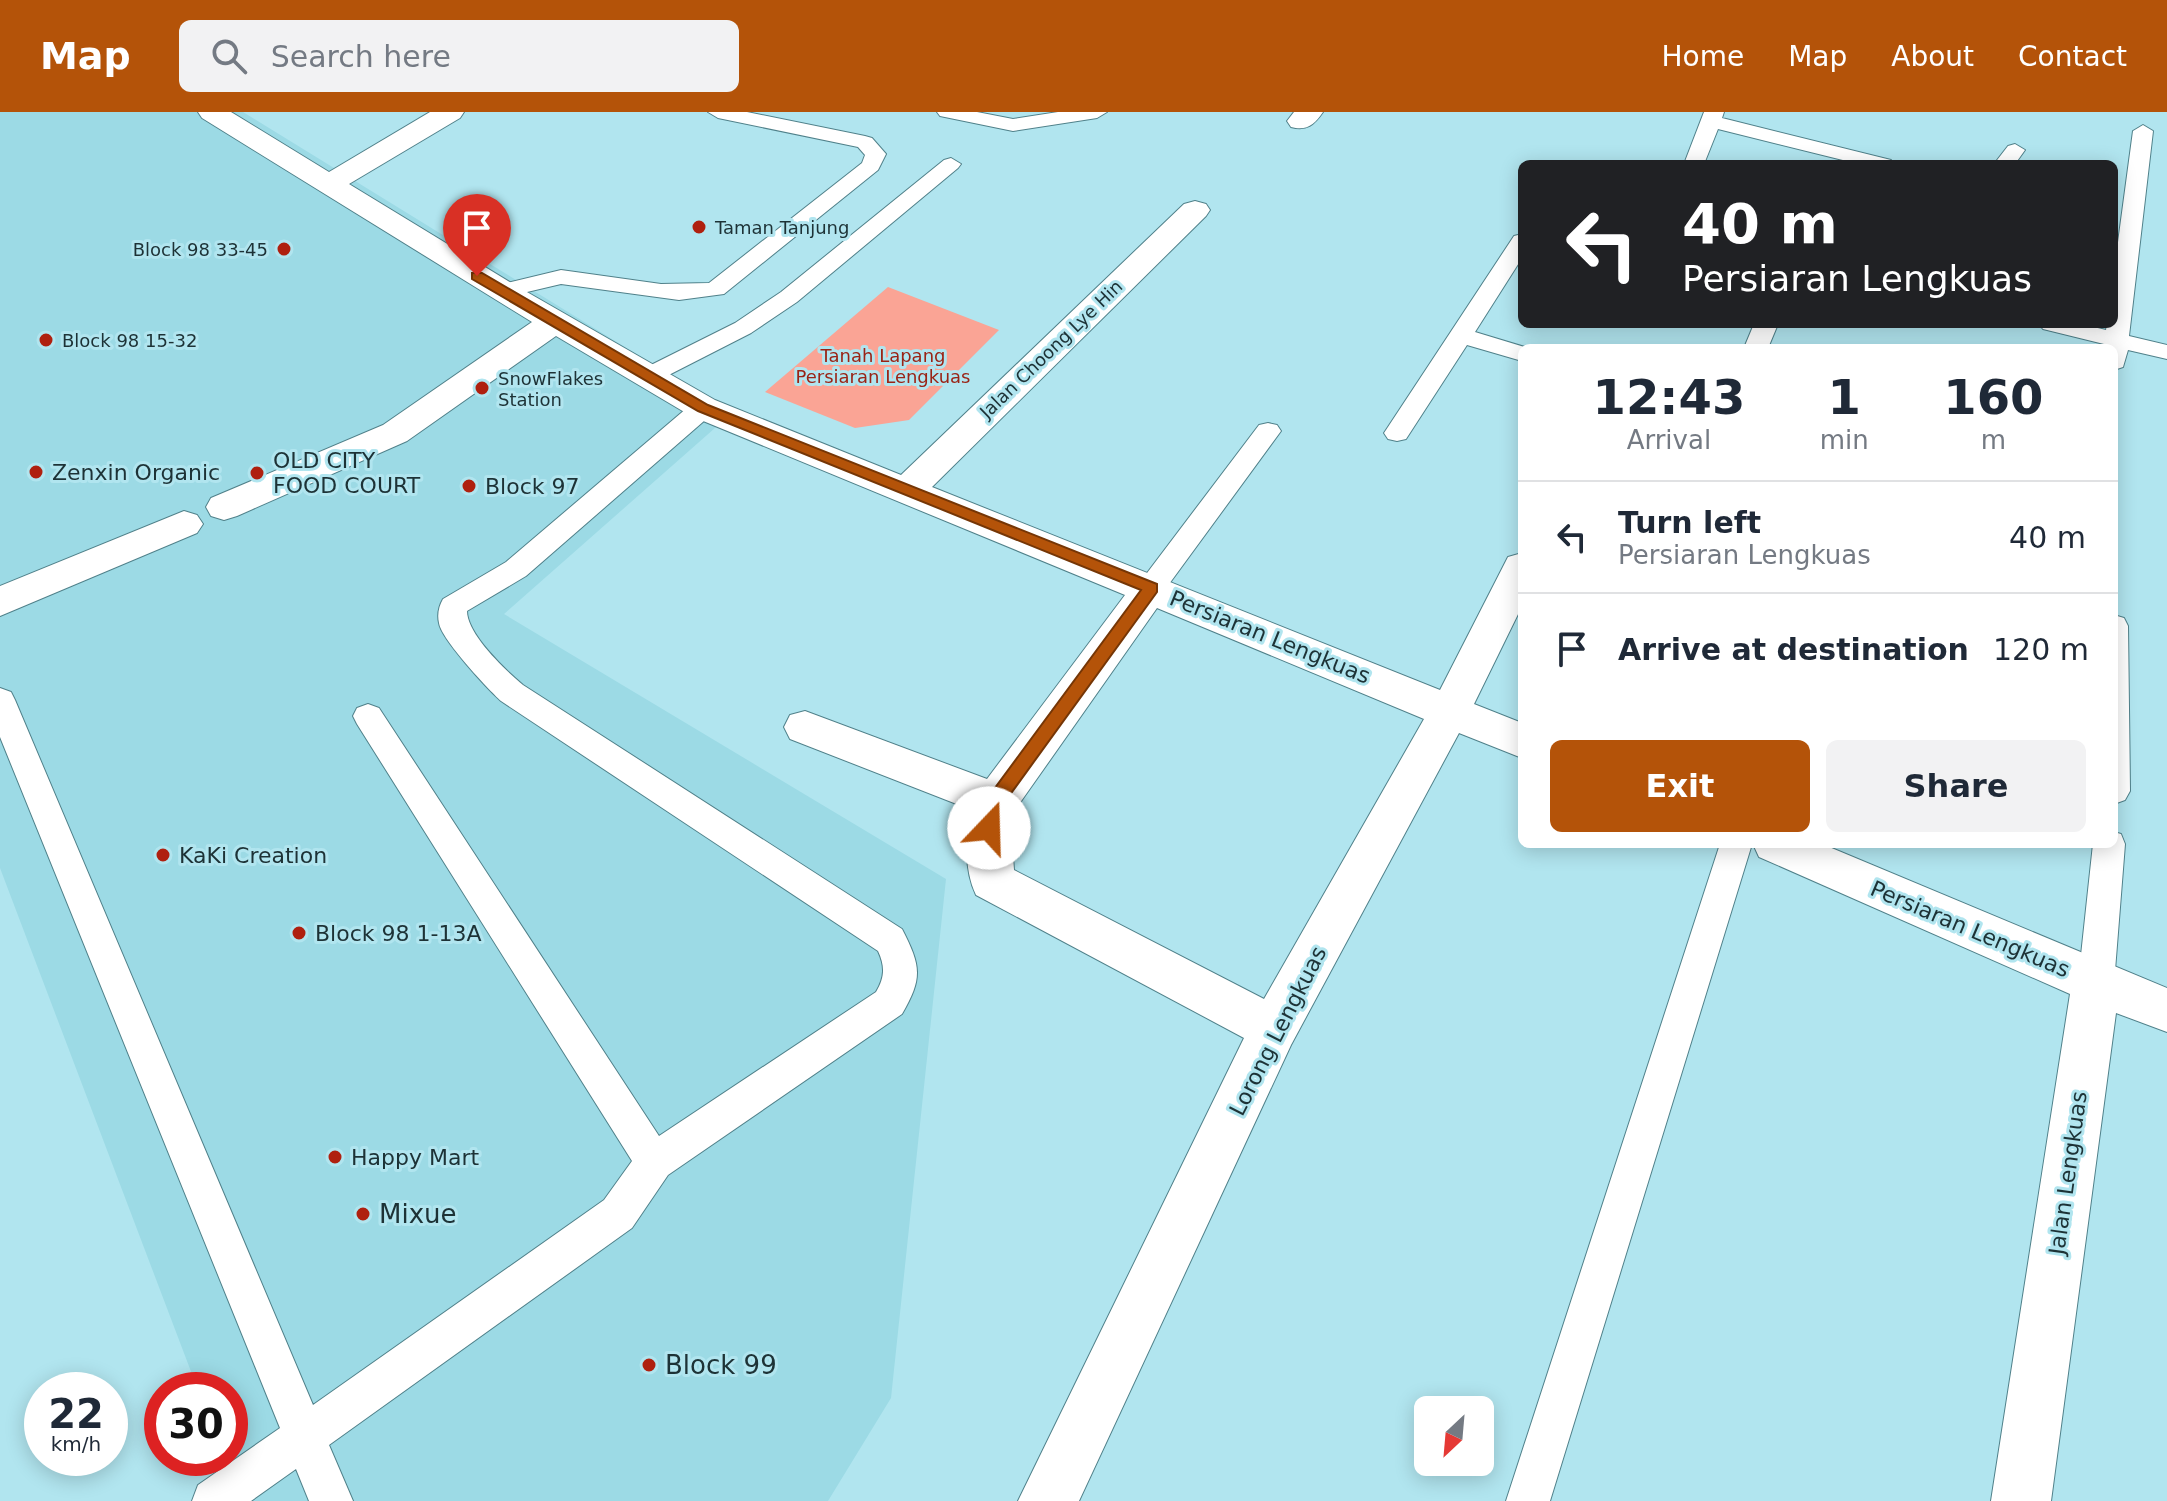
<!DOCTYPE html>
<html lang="en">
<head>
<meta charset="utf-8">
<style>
	:root { --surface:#fff; --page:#f2f2f3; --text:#1f2937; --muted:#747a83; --line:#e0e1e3; --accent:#b45309 }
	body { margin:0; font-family:"DejaVu Sans",sans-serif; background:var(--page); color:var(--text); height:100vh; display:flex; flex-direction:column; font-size:30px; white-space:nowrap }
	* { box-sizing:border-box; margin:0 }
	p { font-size:26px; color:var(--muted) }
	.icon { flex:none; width:44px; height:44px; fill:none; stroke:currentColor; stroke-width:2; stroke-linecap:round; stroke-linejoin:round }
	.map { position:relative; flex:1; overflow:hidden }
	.panel { position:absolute; left:1518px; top:232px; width:600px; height:504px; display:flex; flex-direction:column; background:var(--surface); border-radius:12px; box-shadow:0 4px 20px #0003 }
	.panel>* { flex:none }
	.hud { position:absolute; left:1518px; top:48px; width:600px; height:168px; border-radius:12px; box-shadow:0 4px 20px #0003; background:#202124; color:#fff; overflow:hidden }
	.needle { width:52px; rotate:206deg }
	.tools { position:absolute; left:1414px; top:1284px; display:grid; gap:16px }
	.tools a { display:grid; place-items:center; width:80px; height:80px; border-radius:12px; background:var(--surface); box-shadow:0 4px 20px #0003; font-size:40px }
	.speed { position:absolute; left:24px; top:1260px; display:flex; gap:16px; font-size:40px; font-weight:700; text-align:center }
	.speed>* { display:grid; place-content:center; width:104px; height:104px; border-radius:50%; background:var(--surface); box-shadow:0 4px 20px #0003; line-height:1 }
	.speed small { font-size:20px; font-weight:400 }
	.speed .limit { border:12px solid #d22; background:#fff; color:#111 }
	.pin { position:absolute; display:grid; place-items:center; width:68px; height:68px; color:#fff; margin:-82px -34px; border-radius:50% 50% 50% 0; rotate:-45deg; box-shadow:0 0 8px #0007 }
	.pin .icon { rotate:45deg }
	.me { position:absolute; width:88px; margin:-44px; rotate:21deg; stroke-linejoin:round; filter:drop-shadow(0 0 6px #0008) }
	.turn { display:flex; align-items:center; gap:28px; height:168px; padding:0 32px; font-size:36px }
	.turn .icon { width:104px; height:104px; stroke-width:2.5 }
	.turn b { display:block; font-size:56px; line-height:68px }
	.eta { display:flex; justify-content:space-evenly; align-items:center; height:136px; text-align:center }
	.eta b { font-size:48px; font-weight:700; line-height:56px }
	.button { display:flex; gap:16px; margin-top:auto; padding:16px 32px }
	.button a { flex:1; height:92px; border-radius:12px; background:var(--accent); color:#fff; font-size:32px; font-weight:700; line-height:92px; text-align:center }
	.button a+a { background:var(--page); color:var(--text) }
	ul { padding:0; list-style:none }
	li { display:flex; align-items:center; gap:24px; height:112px; padding:0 32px; border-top:2px solid var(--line) }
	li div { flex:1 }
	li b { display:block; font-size:30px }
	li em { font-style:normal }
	header { display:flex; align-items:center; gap:48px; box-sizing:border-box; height:112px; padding:0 40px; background:var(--accent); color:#fff }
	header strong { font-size:38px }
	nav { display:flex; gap:44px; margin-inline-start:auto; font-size:28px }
	.search { width:560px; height:72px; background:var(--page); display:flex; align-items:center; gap:20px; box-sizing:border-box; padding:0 28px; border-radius:12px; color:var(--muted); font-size:30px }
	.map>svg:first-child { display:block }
	.built { fill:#9cdae5 }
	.green { fill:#faa495 }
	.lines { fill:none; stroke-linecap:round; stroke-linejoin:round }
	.lane-casing { stroke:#50818a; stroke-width:2 }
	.street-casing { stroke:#50818a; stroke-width:2 }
	.lane { fill:#fff; fill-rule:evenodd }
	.street { fill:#fff; fill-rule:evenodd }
	.route { fill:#b45309; stroke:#753606; stroke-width:2 }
	.poi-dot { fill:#af200f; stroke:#b1e5ef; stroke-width:3 }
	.labels { text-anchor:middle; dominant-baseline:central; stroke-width:6; stroke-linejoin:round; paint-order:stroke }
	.far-poi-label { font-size:18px; fill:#1d3236; stroke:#b1e5ef; text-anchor:start }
	.far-street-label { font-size:18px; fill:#1d3236; stroke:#b1e5ef }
	.far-park-label { font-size:18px; fill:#9a2315; stroke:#b1e5ef }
	.poi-label { font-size:22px; fill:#1d3236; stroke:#b1e5ef; text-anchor:start }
	.street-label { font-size:22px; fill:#1d3236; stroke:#b1e5ef }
	.near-poi-label { font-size:26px; fill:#1d3236; stroke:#b1e5ef; text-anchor:start }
</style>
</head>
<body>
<header>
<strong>Map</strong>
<div class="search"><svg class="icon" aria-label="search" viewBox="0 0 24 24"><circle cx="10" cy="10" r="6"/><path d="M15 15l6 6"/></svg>Search here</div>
<nav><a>Home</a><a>Map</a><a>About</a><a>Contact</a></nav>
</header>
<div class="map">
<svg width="2167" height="1389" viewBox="0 0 2167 1389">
	<rect width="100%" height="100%" fill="#b1e5ef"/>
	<path class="built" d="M 0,0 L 243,0 L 732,301 L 504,502 L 946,767 L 891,1286 L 828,1389 L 240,1389 L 224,1346 L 230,1346 L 230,1278 L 198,1278 L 0,756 Z"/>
	<path class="green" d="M 888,175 L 999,218 L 909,308 L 855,316 L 765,280 Z"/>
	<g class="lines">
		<defs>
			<path id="lane" d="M 708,0 L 747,0 L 865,24 L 872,26 L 886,42 L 878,58 L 724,182 L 679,188 L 561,172 L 502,186 L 494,184 L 490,179 L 494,174 L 561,158 L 661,172 L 709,171 L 862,51 L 865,43 L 858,35 L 718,6 Z
				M 937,0 L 977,0 L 1013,7 L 1058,0 L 1107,0 L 1097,6 L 1013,19 L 940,4 Z
				M 1704,0 L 1724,0 L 1722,6 L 1891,48 L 1894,52 L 1859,52 L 1718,17 L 1704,52 L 1684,52 Z
				M 2143,13 L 2153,19 L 2129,224 L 2167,233 L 2167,247 L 2128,238 L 2123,255 L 2114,258 L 2114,236 L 2104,236 L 2104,232 L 2043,217 L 2039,212 L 2081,212 L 2106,218 L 2107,212 L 2114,212 L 2114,160 L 2133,19 Z
				M 2015,32 L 2025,38 L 2015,52 L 1994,52 L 2008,34 Z
				M 951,46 L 961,52 L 958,56 L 797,190 L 751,221 L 657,269 L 639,269 L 636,264 L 639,259 L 735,211 L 781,180 L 944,48 Z
				M 1522,122 L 1522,146 L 1475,220 L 1528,236 L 1522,236 L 1522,249 L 1467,233 L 1406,327 L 1397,329 L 1388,327 L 1384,321 L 1388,315 L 1514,124 Z
				M 1754,212 L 1778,212 L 1768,236 L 1744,236 Z
				M 703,288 L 712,290 L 716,296 L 712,302 L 526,464 L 467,499 C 467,522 505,558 523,573 L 902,817 C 921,854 923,866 902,902 L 668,1063 L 632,1116 L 329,1333 L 353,1389 L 309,1389 L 296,1357 L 251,1389 L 192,1389 L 198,1373 L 280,1316 L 0,625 L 0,576 L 11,580 L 15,588 L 313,1293 L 604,1088 L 632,1049 L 357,612 L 353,604 L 357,596 L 368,592 L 379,596 L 659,1024 L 876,880 C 885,865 885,854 878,839 L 501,589 C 488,577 441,527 439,511 C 437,502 439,494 443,487 L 506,450 L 694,290 Z
				M 1268,311 L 1277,313 L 1281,319 L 1161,483 L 1151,486 L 1141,483 L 1137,476 L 1141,469 L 1259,313 Z
				M 2114,503 L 2124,506 L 2128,514 L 2130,679 L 2125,688 L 2114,692 Z
				M 2114,720 L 2121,722 L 2125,732 L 2114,871 L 2108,882 L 2096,887 L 2084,882 L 2078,871 L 2093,732 L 2114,732 Z
				M 1720,732 L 1752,732 L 1550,1389 L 1506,1389 Z"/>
			<path id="street" d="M 198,0 L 231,0 L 329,60 L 430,0 L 464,0 L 460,6 L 349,72 L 513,172 L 715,288 L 901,363 L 1184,92 L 1195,89 L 1206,92 L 1210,98 L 1206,104 L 932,375 L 1440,578 L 1508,445 L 1522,441 L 1522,494 L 1474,592 L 1522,611 L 1522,646 L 1459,621 L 1291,933 L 1079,1389 L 1018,1389 L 1244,926 L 976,783 C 964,758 965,724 972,698 L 790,627 L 784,615 L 790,603 L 805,599 L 987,667 L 1125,483 L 691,304 L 556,224 L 407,329 L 237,404 L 224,408 L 211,404 L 206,395 L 211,386 L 383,313 L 532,210 L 202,6 ZM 1157,496 L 1424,607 L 1264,887 L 1014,758 L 1011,716 L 1017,695 Z
				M 1294,0 L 1323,0 C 1314,13 1307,19 1291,15 L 1287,9 Z
				M 184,399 L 197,403 L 203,412 L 197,421 L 0,504 L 0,474 Z
				M 1753,732 L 1822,732 L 2167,876 L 2167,920 L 2116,901 L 2051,1389 L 1991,1389 L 2070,882 L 1759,745 Z"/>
		</defs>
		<use href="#lane" class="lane-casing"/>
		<use href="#street" class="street-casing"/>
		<use href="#lane" class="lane"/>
		<use href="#street" class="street"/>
	</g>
	<path class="route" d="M 472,161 L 482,161 L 708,293 L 1157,472 L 1157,480 L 1004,691 L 996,722 L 982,722 L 980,716 L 989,684 L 1141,478 L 698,299 L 472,167 Z"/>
	<g class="poi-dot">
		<circle cx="699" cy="115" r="8"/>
		<circle cx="284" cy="137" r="8"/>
		<circle cx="46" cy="228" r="8"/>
		<circle cx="482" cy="276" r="8"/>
		<circle cx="36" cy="360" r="8"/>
		<circle cx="257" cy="361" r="8"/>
		<circle cx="469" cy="374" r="8"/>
		<circle cx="163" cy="743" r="8"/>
		<circle cx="299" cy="821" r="8"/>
		<circle cx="335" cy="1045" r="8"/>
		<circle cx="363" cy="1102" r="8"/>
		<circle cx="649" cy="1253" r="8"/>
	</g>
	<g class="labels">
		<g class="far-poi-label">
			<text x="715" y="115">Taman Tanjung</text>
			<text x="268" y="137" text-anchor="end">Block 98 33-45</text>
			<text x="62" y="228">Block 98 15-32</text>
			<text x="498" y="266">SnowFlakes<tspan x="498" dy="21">Station</tspan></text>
		</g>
		<g class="far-street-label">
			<text transform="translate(1051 237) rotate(-44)">Jalan Choong Lye Hin</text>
		</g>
		<g class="far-park-label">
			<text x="883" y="243">Tanah Lapang<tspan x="883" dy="21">Persiaran Lengkuas</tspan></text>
		</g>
		<g class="poi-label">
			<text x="273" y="348">OLD CITY<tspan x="273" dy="25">FOOD COURT</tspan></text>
			<text x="52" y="360">Zenxin Organic</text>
			<text x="485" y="374">Block 97</text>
			<text x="179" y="743">KaKi Creation</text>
			<text x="315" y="821">Block 98 1-13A</text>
			<text x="351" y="1045">Happy Mart</text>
		</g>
		<g class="street-label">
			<text transform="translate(1270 525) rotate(22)">Persiaran Lengkuas</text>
			<text transform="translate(1970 817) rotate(23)">Persiaran Lengkuas</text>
			<text transform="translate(1278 919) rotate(-63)">Lorong Lengkuas</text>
			<text transform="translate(2068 1061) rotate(-82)">Jalan Lengkuas</text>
		</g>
		<g class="near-poi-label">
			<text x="379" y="1102">Mixue</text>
			<text x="665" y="1253">Block 99</text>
		</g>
	</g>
</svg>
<div class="tools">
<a><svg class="needle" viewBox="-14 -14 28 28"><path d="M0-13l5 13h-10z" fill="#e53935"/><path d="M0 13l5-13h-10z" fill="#747a83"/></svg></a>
</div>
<div class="speed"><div>22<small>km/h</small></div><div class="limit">30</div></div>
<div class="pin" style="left:477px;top:164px;background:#d93025"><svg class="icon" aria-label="arrive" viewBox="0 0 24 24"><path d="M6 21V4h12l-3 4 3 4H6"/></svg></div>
<svg class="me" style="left:989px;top:716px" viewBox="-20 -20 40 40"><circle r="19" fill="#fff"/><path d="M0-13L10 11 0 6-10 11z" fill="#b45309"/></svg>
<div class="hud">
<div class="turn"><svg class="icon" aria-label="left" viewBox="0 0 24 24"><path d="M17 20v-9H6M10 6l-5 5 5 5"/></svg><div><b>40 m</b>Persiaran Lengkuas</div></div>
</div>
<section class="panel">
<div class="eta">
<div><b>12:43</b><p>Arrival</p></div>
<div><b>1</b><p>min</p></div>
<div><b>160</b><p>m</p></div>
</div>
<ul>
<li><svg class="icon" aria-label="left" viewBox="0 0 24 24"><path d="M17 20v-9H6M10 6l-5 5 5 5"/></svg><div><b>Turn left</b><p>Persiaran Lengkuas</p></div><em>40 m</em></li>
<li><svg class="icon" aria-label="arrive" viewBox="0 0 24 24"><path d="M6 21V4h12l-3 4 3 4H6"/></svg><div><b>Arrive at destination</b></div><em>120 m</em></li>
</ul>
<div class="button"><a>Exit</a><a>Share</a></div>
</section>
</div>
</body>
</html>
